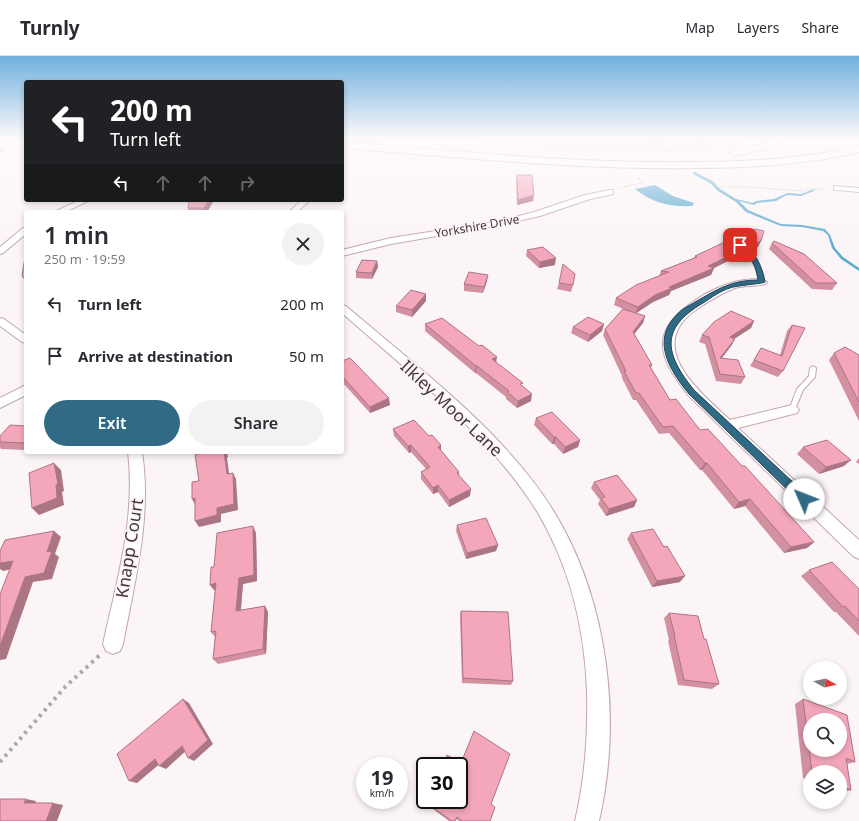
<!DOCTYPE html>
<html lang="en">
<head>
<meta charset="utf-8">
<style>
	:root { --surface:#fff; --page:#f2f2f3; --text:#2b2b33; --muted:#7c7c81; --line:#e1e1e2; --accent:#316a84 }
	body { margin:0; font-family:"Noto Sans",sans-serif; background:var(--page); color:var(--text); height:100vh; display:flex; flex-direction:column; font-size:15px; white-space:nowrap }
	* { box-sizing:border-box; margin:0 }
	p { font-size:13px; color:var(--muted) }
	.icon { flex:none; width:22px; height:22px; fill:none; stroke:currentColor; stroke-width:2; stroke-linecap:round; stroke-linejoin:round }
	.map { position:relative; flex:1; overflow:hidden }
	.details { position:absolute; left:24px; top:154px; width:320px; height:244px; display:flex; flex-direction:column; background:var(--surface); border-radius:4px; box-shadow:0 2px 6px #0003 }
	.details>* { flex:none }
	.banner { position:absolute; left:24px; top:24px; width:320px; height:122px; border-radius:4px; box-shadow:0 2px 6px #0003; background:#202124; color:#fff; overflow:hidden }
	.needle { width:26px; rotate:98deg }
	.fabs { position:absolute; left:803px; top:605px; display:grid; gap:8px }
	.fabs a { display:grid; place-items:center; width:44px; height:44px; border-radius:50%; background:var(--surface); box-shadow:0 2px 6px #0003; font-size:20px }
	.speed { position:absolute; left:356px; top:701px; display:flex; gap:8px; font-size:20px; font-weight:700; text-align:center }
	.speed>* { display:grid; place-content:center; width:52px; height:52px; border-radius:50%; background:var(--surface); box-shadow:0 2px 6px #0003; line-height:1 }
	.speed small { font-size:10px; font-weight:400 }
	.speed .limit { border:2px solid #111; border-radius:6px; background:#fff; color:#111 }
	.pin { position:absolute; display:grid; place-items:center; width:34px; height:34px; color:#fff; margin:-17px; border-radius:8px; box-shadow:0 2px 6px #0006 }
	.me { position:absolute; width:44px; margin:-22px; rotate:314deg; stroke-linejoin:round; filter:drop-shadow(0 0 3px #0008) }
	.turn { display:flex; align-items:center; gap:14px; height:84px; padding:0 20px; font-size:18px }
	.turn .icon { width:52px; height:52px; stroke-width:2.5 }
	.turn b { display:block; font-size:28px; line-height:34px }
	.lanes { display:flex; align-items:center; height:38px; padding:0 20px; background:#0003; justify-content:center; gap:20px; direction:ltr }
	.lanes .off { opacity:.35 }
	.round { display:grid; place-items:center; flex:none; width:42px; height:42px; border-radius:21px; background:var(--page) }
	.headline { display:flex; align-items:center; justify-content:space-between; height:68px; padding:0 20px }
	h1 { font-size:24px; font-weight:600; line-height:30px }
	.primary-button { display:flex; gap:8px; margin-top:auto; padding:8px 20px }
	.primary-button a { flex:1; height:46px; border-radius:24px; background:var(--accent); color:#fff; font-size:16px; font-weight:600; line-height:46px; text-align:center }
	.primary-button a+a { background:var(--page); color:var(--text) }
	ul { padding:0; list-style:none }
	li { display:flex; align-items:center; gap:12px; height:52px; padding:0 20px }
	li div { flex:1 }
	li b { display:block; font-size:15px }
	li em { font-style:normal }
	header { display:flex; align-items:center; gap:24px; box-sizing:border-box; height:56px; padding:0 20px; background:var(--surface); border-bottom:1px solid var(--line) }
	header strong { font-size:19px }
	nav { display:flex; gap:22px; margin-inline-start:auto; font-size:14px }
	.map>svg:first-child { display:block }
	.green { fill:#f8d1da }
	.water { fill:#5dacd1 }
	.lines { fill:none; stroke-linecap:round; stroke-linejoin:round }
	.stream { fill:#5dacd1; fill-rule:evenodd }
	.service-casing { stroke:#c4a5ad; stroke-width:2 }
	.minor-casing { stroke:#c4a5ad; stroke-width:2 }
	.motorway-casing { stroke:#c4a5ad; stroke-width:2 }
	.path-far1 { stroke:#b0a6a9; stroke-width:1; stroke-dasharray:1 1.5; stroke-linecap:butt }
	.path { stroke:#b0a6a9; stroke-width:4; stroke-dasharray:3 4.5; stroke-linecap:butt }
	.service { fill:#fff; fill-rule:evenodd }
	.minor { fill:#fff; fill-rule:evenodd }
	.motorway { fill:#fff; fill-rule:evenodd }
	.wall { fill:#d290a1 }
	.shaded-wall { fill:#ab7583 }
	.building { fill:#f4a7bb; stroke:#ab7583; fill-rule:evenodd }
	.route { fill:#316a84; stroke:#204556 }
	.labels { text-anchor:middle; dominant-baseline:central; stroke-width:3.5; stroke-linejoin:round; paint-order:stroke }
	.far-street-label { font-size:12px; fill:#44373a; stroke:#fcf5f7 }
	.near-street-label { font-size:17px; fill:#44373a; stroke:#fcf5f7 }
</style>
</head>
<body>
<header>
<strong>Turnly</strong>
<nav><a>Map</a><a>Layers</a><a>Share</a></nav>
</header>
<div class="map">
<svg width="859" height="765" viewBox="0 0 859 765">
	<rect width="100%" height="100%" fill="#fcf5f7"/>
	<path class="green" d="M 457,83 L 753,83 C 742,88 730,90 718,92 C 682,98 651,97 615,96 C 562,94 509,92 457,83 Z"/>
	<path class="water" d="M 655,129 L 673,140 L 694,147 L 692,150 C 669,151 653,147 635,133 Z"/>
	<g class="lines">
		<path class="stream" d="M 590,83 L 602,83 L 601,84 Z
			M 648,83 C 657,84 662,90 667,96 L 665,96 L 658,88 Z
			M 4,93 L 5,94 L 0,96 L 0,94 Z
			M 693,116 L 695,116 L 712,125 L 720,133 L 736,143 L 753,147 L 756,145 L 774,143 L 787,137 L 801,138 L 814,133 L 814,135 L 801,140 L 787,139 L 776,145 L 757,147 L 754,149 L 739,145 L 748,154 L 781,168 L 802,169 L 825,173 L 830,179 L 835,192 L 843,201 L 859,212 L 859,215 L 841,203 L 832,192 L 828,179 L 823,175 L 802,171 L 781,170 L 746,156 L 736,146 L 718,135 L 710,127 L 693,118 Z"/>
		<defs>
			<path id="service" d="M 738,188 C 751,189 765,216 764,227 L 760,226 C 756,211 751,200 738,190 Z
				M 813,310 L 816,312 L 815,321 L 803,334 L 794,356 L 790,356 L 789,354 L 797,333 L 809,320 L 810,312 Z"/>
			<path id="minor" d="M 834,130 L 859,132 L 859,136 L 837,134 L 834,134 Z
				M 610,134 L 613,134 L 613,138 L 590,143 L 540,160 L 500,169 L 391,188 L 342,200 L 342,194 L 391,182 L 500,165 L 534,156 L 585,139 Z
				M 80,144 L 90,144 L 65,156 L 54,156 Z
				M 302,144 L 310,144 L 297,156 L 289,156 Z
				M 23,172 L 26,172 L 26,178 L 3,197 L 0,198 L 0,191 Z
				M 762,223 L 767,226 L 765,228 C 755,231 745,229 735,232 C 722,237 709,245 697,253 C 643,290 699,335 730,364 L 792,349 L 797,351 L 799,354 L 797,357 L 738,372 L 859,484 L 859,503 L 853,500 L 688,339 C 677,324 662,306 663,287 C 663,260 706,235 728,228 C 739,224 751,223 762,223 Z
				M 342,249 L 346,250 C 410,305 480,357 532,424 C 605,517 625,652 599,765 L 575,765 C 585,723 588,679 587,636 C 585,574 570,511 538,457 C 490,379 410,317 342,257 Z
				M 0,262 L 4,263 L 26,279 L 26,287 L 22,286 L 0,270 Z
				M 26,329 L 26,339 L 0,352 L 0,342 Z
				M 128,396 L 142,396 C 152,461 135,524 123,588 L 120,595 L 113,598 L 106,595 L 103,588 C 117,524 136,462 128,396 Z"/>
			<path id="motorway" d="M 771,83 L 782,83 L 771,92 L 734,100 L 729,97 L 731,95 L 765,88 Z
				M 26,85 L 26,91 L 0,92 L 0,86 Z
				M 342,86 C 459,95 576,108 693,106 C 749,106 805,103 859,90 L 859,96 C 805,109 749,112 693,112 C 576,114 459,101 342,92 Z"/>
		</defs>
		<use href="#service" class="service-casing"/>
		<use href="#minor" class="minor-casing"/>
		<use href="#motorway" class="motorway-casing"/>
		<path class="path-far1" d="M 669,96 L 666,92 L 694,90 L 707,83
			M 706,121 L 721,131 L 747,131 L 802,135 L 807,133 L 826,133
			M 619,132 L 645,126 L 637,122 L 640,122"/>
		<path class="path" d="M 0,706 L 65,631 L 100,599"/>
		<use href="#service" class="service"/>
		<use href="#minor" class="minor"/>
		<use href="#motorway" class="motorway"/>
	</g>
	<path class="wall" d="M 517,119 L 533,145 L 517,149 L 516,124 Z
		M 214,144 L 207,156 L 189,156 L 188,152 Z
		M 744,177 L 761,185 L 758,191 L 751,194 L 747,192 L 744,198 L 734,202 L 740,187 L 739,187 L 741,184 Z
		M 772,187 L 837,227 L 832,234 L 812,233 L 769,193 Z
		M 527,194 L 555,209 L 539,212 L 526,200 Z
		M 695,200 L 732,203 L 714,212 L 711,219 L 671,235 L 669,239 L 653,246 L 636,257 L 645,260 L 643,267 L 634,278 L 652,309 L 651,312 L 670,344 L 700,374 L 742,410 L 814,486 L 807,492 L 784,497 L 745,450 L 734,453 L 702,414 L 700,414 L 669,377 L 659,378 L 636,344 L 633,344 L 622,322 L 622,320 L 603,279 L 605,273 L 623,253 L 614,249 L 616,242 L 659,220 L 661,215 L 694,202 Z
		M 377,205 L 378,211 L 372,223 L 356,222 L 356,216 Z
		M 487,225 L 483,237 L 464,235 L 464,228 Z
		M 559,227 L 573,229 L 571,236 L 557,233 Z
		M 426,238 L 426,245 L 412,261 L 396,256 L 396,250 Z
		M 754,265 L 751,272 L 734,283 L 735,283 L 731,290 L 722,302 L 745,321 L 741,328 L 716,325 L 705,288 L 699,286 L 702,279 Z
		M 425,268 L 496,307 L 522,330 L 531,345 L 517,352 L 506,343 L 506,341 L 476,317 L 475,317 L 425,275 Z
		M 604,268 L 602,275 L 588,286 L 571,277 L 573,271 Z
		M 792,269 L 783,315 L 778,321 L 750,310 L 761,292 L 780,299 L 787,275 Z
		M 834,297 L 859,299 L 859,365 L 829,304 Z
		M 342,305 L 390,349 L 370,357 L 342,326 Z
		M 536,362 L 580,384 L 578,391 L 563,398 L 554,388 L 552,388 L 534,369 Z
		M 26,370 L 26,394 L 1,393 L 0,391 L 0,380 Z
		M 393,373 L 441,394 L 459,416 L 459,419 L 470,440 L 449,451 L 438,436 L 433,438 L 421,423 L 421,416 L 426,413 L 411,396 L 409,397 L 394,380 Z
		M 803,391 L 844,410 L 819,418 L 797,398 Z
		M 859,402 L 859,408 L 856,406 Z
		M 594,426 L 637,444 L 634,451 L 606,460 L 598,448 L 600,444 L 591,432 Z
		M 457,469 L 498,489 L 496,495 L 466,503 L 456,475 Z
		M 256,477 L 257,525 L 243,528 L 241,554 L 265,550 L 268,556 L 266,598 L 218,608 L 213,603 L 215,581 L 211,576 L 215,534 L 214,534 L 210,529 L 214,511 Z
		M 631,477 L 680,526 L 652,531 L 627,483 Z
		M 809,514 L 859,533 L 859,580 L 836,556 L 834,556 L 801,520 Z
		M 461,555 L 513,625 L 511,629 L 462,627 L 460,560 Z
		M 669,557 L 719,628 L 712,633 L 678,629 L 668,585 L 669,584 L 664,562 Z
		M 803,643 L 855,706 L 847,708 L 851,734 L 840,737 L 840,716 L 810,716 L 810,725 L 803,722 L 795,648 Z
		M 425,746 L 490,765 L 459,765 L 456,763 L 455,765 L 449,765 L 426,748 Z"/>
	<path class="shaded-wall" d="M 534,139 L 533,145 L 517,149 L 518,144 Z
		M 209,144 L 214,144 L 207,156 L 205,156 L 204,152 Z
		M 761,185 L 758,191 L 751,194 L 754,188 Z
		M 747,192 L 744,198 L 734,202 L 737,196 Z
		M 735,197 L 732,203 L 710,214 L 714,212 L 711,219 L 671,235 L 669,239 L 653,246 L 635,258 L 638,251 L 655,239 L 669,231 L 708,210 Z
		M 556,202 L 555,209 L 539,212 L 540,206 Z
		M 377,205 L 378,211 L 372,223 L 372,217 Z
		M 488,219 L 487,225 L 483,237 L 484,231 Z
		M 426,238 L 426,245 L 412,261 L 412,254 Z
		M 645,260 L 643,267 L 631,282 L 633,276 Z
		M 754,265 L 751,272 L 726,288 L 730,281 Z
		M 604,268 L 602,275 L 588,286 L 590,279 Z
		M 735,283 L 731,290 L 717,308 L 720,302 Z
		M 497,301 L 496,308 L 492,303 Z
		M 476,310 L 477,310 L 476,317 L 475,317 Z
		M 532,338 L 531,345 L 517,352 L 518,345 Z
		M 389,342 L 390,349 L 370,357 L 370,351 Z
		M 554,381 L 556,381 L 554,388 L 552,388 Z
		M 580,384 L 578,391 L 563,398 L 565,391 Z
		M 411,389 L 411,396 L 409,397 L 408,390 Z
		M 441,389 L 441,396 L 438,391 Z
		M 224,396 L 227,396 L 228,401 L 227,402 L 230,425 L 227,418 Z
		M 851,404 L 844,410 L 819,418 L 826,411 Z
		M 54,407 L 61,414 L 64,435 L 62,436 L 64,449 L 39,459 L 32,452 L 56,429 Z
		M 705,407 L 707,407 L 702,414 L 700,414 Z
		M 233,417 L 236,423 L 238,454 L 221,458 L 221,466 L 199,471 L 195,465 L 217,452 Z
		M 438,429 L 438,436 L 433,438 L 433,432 Z
		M 471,433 L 470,440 L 449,451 L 449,444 Z
		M 195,442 L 196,450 L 192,443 Z
		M 750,443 L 745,450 L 734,453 L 739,446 Z
		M 637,444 L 634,451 L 606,460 L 609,453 Z
		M 253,470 L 256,477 L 257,525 L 243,528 L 240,561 L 236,555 L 239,522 Z
		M 54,475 L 61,481 L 55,498 L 59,501 L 52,523 L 33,526 L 6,603 L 0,604 L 0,590 L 25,521 L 47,496 Z
		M 814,486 L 807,492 L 784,497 L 791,491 Z
		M 498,489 L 496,495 L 466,503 L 467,497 Z
		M 13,505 L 21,511 L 3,515 L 0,513 L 0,507 Z
		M 685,520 L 680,526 L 652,531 L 657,525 Z
		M 216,527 L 220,533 L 214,534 L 210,529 Z
		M 265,550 L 268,556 L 266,598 L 263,593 Z
		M 183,643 L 189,647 L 213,688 L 194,705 L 188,702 Z
		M 182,690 L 188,693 L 166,713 L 159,710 Z
		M 155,703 L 162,706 L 137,727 L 129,725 Z
		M 26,743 L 36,745 L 35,749 L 24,747 Z
		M 53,747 L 63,749 L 57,765 L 46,765 Z"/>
	<path class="building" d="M 517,119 L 532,119 L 534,139 L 518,144 Z
		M 189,144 L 209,144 L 204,152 L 188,152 Z
		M 755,173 L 764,175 L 761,185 L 754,188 L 742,181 L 744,177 Z
		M 727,185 L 729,189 L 731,188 L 735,197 L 708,210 L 714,212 L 669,231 L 672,232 L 655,239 L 638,251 L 616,242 L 636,229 L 669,216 L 661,215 L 697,201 L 695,200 Z
		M 774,185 L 804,198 L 837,227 L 816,227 L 772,187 Z
		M 741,186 L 747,192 L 737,196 Z
		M 543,191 L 556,202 L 540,206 L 527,194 Z
		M 26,195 L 26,225 L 22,220 Z
		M 362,204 L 377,205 L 372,217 L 356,216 Z
		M 563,208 L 575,218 L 573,229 L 559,227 Z
		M 469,216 L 488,219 L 484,231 L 464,228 Z
		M 411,234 L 426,238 L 412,254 L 396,250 Z
		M 623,253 L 645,260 L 633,276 L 652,309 L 649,309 L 670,344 L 676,343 L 700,374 L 708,373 L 742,410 L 745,410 L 814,486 L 791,491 L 750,443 L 739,446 L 707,407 L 705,407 L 673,370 L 663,371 L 639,337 L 636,337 L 624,315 L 626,315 L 605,273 Z
		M 731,255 L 754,265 L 730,281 L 735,283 L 720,302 L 738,304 L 745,321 L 720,318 L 709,281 L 702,279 L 714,266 Z
		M 588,261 L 604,268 L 590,279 L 573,271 Z
		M 442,262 L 479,290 L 482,289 L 497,301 L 492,303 L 523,327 L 520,328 L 532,338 L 518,345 L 507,336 L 509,335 L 477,310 L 476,310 L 425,268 Z
		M 792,269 L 805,272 L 783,315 L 754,304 L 761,292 L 782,300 Z
		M 845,291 L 859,299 L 859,346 L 834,297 Z
		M 350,302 L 389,342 L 370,351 L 342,320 L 342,305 Z
		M 552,356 L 580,384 L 565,391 L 556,381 L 554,381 L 536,362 Z
		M 414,364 L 429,380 L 432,379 L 441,389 L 438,391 L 459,416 L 457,417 L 471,433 L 449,444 L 438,429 L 433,432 L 421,416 L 430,411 L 411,389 L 408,390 L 393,373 Z
		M 10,369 L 26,370 L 26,387 L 0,386 L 0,380 Z
		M 827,384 L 851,404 L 826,411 L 803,391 Z
		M 201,396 L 224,396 L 227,418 L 233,417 L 234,448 L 217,452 L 217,459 L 195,465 L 195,442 L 192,443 L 192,426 L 199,425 L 195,399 L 201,397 Z
		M 54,407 L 58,428 L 56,429 L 57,442 L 32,452 L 29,417 Z
		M 617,419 L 637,444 L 609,453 L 601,442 L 605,441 L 594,426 Z
		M 486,462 L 498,489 L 467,497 L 457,469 Z
		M 253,470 L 254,519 L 239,522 L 236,555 L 265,550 L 263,593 L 213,603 L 216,575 L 211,576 L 216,527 L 210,529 L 211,511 L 214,511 L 217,477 Z
		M 653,473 L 664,491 L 667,490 L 685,520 L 657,525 L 631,477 Z
		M 54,475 L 47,496 L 52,495 L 44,517 L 25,521 L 0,590 L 0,538 L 13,505 L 0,507 L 0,495 L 5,484 Z
		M 832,506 L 859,533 L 859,565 L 845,550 L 843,551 L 809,514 Z
		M 461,555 L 508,556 L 513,625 L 463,622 Z
		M 669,557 L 698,560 L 704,583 L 706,583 L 719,628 L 684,624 L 674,579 L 675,580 Z
		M 183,643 L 208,684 L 188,702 L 182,690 L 159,710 L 155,703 L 129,725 L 117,698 Z
		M 803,643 L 847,659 L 855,706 L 846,702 L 851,734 L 840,730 L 840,716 L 812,716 ZM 810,664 L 840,664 L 840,694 L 810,694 Z
		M 474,675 L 510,698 L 491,748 L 495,751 L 490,765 L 462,765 L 457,761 L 455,765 L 452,765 L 425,746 L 426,744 L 459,744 L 459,710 L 442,710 L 447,699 L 461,707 Z
		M 0,743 L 26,743 L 24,747 L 53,747 L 46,765 L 0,765 Z"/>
	<linearGradient id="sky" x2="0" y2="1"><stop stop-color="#70b1df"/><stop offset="0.44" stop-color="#fefafb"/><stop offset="1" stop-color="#fefafb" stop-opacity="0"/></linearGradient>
	<rect width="859" height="190" fill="url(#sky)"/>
	<path class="route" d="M 740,187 C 756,194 762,211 765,226 C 762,228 738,229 730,232 C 720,235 711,242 703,247 C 659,273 665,298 694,334 L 808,440 L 809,443 L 808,446 L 804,447 L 800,446 L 689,338 C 667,311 649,280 683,253 C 689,249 696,246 702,242 C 721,231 735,224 758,224 C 755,205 751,202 737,189 Z"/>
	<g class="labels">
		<g class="far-street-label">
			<text transform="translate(477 170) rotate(-10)">Yorkshire Drive</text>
		</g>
		<g class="near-street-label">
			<text transform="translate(452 352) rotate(43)">Ilkley Moor Lane</text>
			<text transform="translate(129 492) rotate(-81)">Knapp Court</text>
		</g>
	</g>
</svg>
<div class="fabs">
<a><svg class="needle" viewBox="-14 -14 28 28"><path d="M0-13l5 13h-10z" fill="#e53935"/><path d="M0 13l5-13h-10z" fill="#7c7c81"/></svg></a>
<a><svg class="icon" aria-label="search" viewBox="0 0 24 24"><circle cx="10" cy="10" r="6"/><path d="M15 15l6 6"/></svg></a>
<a><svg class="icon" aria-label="layers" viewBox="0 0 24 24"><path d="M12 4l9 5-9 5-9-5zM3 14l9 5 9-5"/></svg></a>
</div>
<div class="speed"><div>19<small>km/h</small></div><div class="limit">30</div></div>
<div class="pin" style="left:740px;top:189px;background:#d93025"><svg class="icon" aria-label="arrive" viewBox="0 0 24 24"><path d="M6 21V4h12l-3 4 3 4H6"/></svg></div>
<svg class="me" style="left:804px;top:443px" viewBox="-20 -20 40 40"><circle r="19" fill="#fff"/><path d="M0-13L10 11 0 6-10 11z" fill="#316a84"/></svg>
<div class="banner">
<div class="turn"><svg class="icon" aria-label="left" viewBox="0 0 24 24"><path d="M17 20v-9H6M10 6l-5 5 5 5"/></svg><div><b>200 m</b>Turn left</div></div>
<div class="lanes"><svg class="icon" aria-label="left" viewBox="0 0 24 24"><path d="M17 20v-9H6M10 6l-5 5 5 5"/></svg><svg class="icon off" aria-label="ahead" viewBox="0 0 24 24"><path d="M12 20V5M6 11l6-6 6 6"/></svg><svg class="icon off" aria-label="ahead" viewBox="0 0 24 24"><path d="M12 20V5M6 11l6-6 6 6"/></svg><svg class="icon off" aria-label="right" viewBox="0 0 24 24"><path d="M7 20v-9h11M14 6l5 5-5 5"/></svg></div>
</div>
<section class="details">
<div class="headline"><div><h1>1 min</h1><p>250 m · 19:59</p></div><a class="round"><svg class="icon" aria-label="close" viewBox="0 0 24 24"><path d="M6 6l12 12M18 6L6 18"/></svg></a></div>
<ul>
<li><svg class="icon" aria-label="left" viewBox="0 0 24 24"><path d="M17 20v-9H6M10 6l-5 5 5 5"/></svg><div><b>Turn left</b></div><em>200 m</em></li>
<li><svg class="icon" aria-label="arrive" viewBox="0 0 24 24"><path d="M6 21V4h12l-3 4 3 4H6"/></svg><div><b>Arrive at destination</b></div><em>50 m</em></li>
</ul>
<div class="primary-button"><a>Exit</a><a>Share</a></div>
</section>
</div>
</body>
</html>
